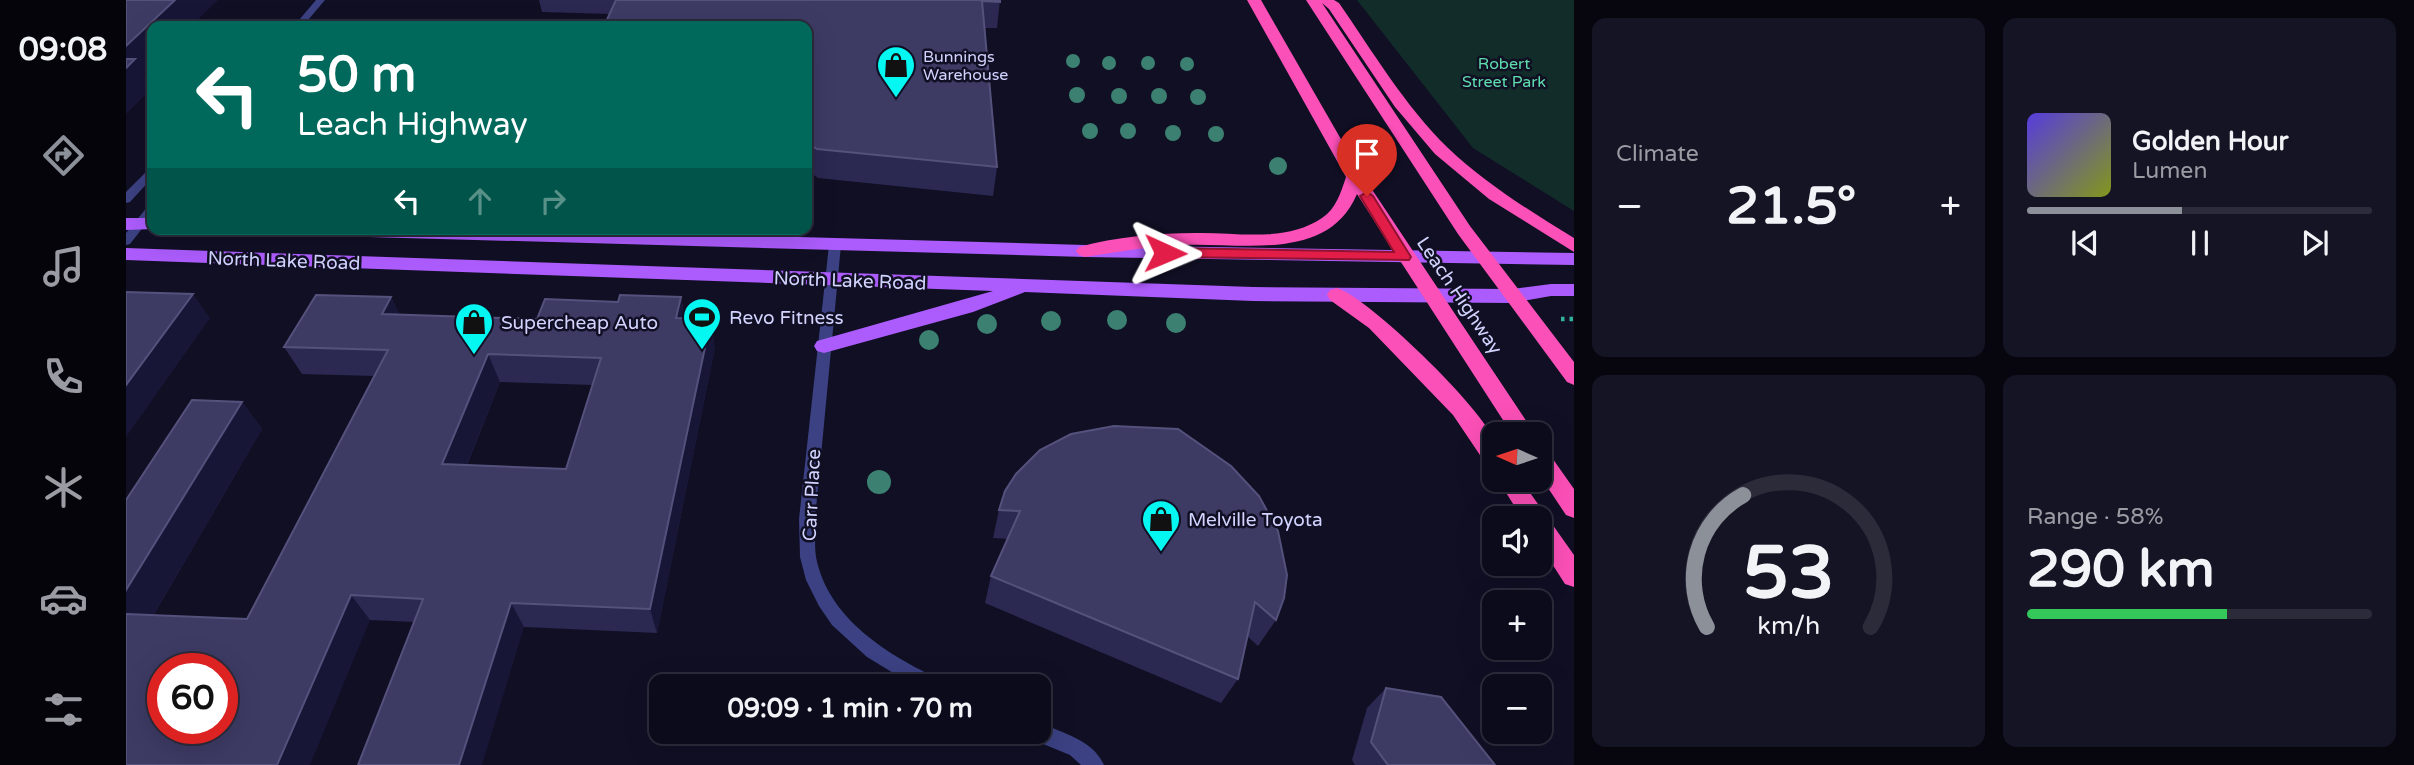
<!DOCTYPE html>
<meta charset="utf-8">
<style>
:root{--surface:#0c0b1b;--page:#151424;--text:#f1f3f6;--muted:#9a9ba3;--line:#2c2b3a;--accent:#8c9099}
body{margin:0;font-family:"Varela Round",sans-serif;background:var(--page);color:var(--text);height:100vh;display:flex;flex-direction:column;font-size:26px;white-space:nowrap}
*{box-sizing:border-box;margin:0}
p{font-size:23px;color:var(--muted)}
.icon{flex:none;width:38px;height:38px;fill:none;stroke:currentColor;stroke-width:2;stroke-linecap:round;stroke-linejoin:round}
.map{position:relative;flex:1;overflow:hidden}
.side{display:flex;flex-direction:column;gap:18px;padding:18px;background:#07060f;width:840px}
.side>*{flex:none}
.top-card{position:absolute;left:21px;top:21px;width:665px;height:214px;border-radius:14px;box-shadow:0 7px 28px #0002,0 0 0 2px var(--line);background:#00695c;color:#fff;overflow:hidden}
.needle{width:46px;rotate:273deg}
.controls{position:absolute;left:1356px;top:422px;display:grid;gap:14px}
.controls a{display:grid;place-items:center;width:70px;height:70px;border-radius:14px;background:var(--surface);box-shadow:0 7px 28px #0002,0 0 0 2px var(--line);font-size:35px}
.speed{position:absolute;left:21px;top:653px;display:flex;gap:14px;font-size:35px;font-weight:700;text-align:center}
.speed>*{display:grid;place-content:center;width:91px;height:91px;border-radius:50%;background:var(--surface);box-shadow:0 7px 28px #0002,0 0 0 2px var(--line);line-height:1}
.speed .limit{border:10px solid #d22;background:#fff;color:#111}
.pin{position:absolute;display:grid;place-items:center;width:60px;height:60px;color:#fff;margin:-72px -30px;border-radius:50% 50% 50% 0;rotate:-45deg;box-shadow:0 0 7px #0007}
.pin .icon{rotate:45deg}
.me{position:absolute;width:77px;margin:-38px;rotate:91deg;stroke-linejoin:round;filter:drop-shadow(0 0 5px #0008)}
.turn{display:flex;align-items:center;gap:24px;height:147px;padding:0 35px;font-size:32px}
.turn .icon{width:91px;height:91px;stroke-width:2.5}
.turn b{display:block;font-size:49px;line-height:60px}
.lanes{display:flex;align-items:center;height:66px;padding:0 35px;background:#0003;justify-content:center;gap:35px;direction:ltr}
.lanes .off{opacity:.35}
.big{font-size:52px;font-weight:700;line-height:1.1}
.side .card{flex:1;display:flex;flex-direction:column;justify-content:center;gap:10px;min-width:0;padding:0 24px;border-radius:14px;background:var(--page)}
.side .dial{align-items:center;gap:0}
.dial svg{height:182px;overflow:visible;fill:none;stroke:var(--line);stroke-width:7;stroke-linecap:round;text-anchor:middle}
.dial text{fill:var(--text);stroke:none}
.song{display:flex;align-items:center;gap:21px}
.cover{width:84px;height:84px;border-radius:10px;background:linear-gradient(135deg,hsl(250 70% 55%),hsl(70 70% 35%))}
.played{height:7px;border-radius:4px;background:linear-gradient(90deg,var(--accent) 45%,var(--line) 45%)}
.keys{display:flex;justify-content:space-around;direction:ltr}
.heat{display:flex;justify-content:space-between;align-items:center;font-size:38px;direction:ltr}
.charge{height:10px;border-radius:5px;background:linear-gradient(90deg,#34c759 58%,var(--line) 0)}
.side .tiles{flex:1;display:grid;gap:18px;grid-template-columns:repeat(2,1fr)}
.trip{position:absolute;left:523px;top:674px;width:402px;height:70px;border-radius:14px;background:var(--surface);box-shadow:0 7px 28px #0002,0 0 0 2px var(--line);font-weight:700;line-height:70px;text-align:center}
main{display:flex;flex:1;min-height:0}
.tabs{display:flex;flex-direction:column;width:126px;justify-content:space-around;align-items:center;background:#05040b;color:var(--muted)}
.tabs .icon{width:49px;height:49px}
.tabs .selected{color:var(--accent)}
.tabs b{font-size:32px;color:var(--text)}
.map>svg:first-child{display:block}
.green{fill:#122d29}
.lines{fill:none;stroke-linecap:round;stroke-linejoin:round}
.path{stroke:#31b39b;stroke-width:4.5;stroke-dasharray:3.5 5;stroke-linecap:butt}
.street{fill:#3b4182;fill-rule:evenodd}
.primary{fill:#ac5cfc;fill-rule:evenodd}
.highway{fill:#fb50b7;fill-rule:evenodd}
.tree{fill:#3b8070}
.wall{fill:#2b2851;fill-rule:evenodd}
.shaded-wall{fill:#181637}
.building{fill:#3d3a64;stroke:#54527c;stroke-width:2;fill-rule:evenodd}
.route{fill:#e11d48;stroke:#92132f;stroke-width:2}
.labels{text-anchor:middle;stroke-width:5;stroke-linejoin:round;paint-order:stroke}
.far-poi-label{font-size:16px;fill:#d2d3fe;stroke:#100f24;text-anchor:start}
.far-park-label{font-size:16px;fill:#5fddae;stroke:#100f24}
.street-label{font-size:19px;fill:#d2d3fe;stroke:#100f24}
.poi-label{font-size:19px;fill:#d2d3fe;stroke:#100f24;text-anchor:start}
</style>
<main>
<nav class="tabs">
<b>09:08</b>
<svg class="icon selected" aria-label="directions" viewBox="0 0 24 24"><path d="M12 3l9 9-9 9-9-9zM9 14v-3h6M13 9l2 2-2 2"/></svg>
<svg class="icon" aria-label="music" viewBox="0 0 24 24"><path d="M9 18V5l10-2v13"/><circle cx="6" cy="18" r="3"/><circle cx="16" cy="16" r="3"/></svg>
<svg class="icon" aria-label="phone" viewBox="0 0 24 24"><path d="M5 4h4l2 5-3 2q2 4 5 5l2-3 5 2v4C11 20 4 13 5 4z"/></svg>
<svg class="icon" aria-label="climate" viewBox="0 0 24 24"><path d="M12 3v18M4 7l16 10M4 17L20 7"/></svg>
<svg class="icon" aria-label="car" viewBox="0 0 24 24"><path d="M5 17H2v-5l4-1 3-4h7l3 4 3 1v5h-3M9 17h6M6 11h13"/><circle cx="7" cy="17" r="2"/><circle cx="17" cy="17" r="2"/></svg>
<svg class="icon" aria-label="filters" viewBox="0 0 24 24"><path d="M4 7h16M4 17h16"/><circle cx="9" cy="7" r="2"/><circle cx="15" cy="17" r="2"/></svg>
</nav>
<div class="map">
<svg width="1448" height="765" viewBox="0 0 1448 765">
<rect width="100%" height="100%" fill="#100f24"/>
<polygon class="green" points="1231,0 1448,0 1448,211 1347,148"/>
<g class="lines">
<polyline class="path" points="1435,319 1448,319"/>
<g class="street">
<polygon points="190,0 199,0 177,26 168,26"/>
<polygon points="26,169 26,178 4,202 0,203 0,192 22,170"/>
<polygon points="26,205 26,216 4,244 0,245 0,233 22,206"/>
<path d="M 709,241 L 715,245 L 689,519 C 690,531 688,544 690,557 C 702,619 762,655 815,680 L 818,686 L 790,686 L 782,682 L 741,657 L 706,625 L 693,606 L 680,580 L 674,557 L 673,519 L 703,245 Z"/>
<path d="M 914,723 C 937,733 967,740 978,765 L 955,765 L 944,755 L 905,739 L 903,732 L 914,732 Z"/>
</g>
<g class="primary">
<polygon points="0,218 26,218 27,229 0,230"/>
<polygon points="164,229 388,229 959,245 1448,253 1448,265 959,257 173,235"/>
<polygon points="0,248 1127,287 1386,289 1425,284 1448,284 1448,296 1425,296 1386,303 1127,301 899,292 847,312 698,353 691,351 688,346 691,341 867,291 0,260"/>
</g>
<g class="highway">
<path d="M 1121,0 L 1135,0 L 1231,167 L 1409,434 L 1386,434 L 1231,194 C 1202,263 1115,242 1056,245 C 1024,246 991,252 959,257 L 953,255 L 950,251 L 953,247 C 989,237 1032,233 1070,233 C 1111,232 1159,243 1196,218 C 1210,209 1215,192 1220,177 Z"/>
<path d="M 1180,0 L 1208,0 L 1213,3 C 1247,52 1279,106 1322,148 C 1360,184 1404,211 1448,238 L 1448,252 L 1363,199 L 1309,154 L 1269,107 L 1203,9 L 1196,3 L 1344,226 L 1448,362 L 1448,385 L 1441,382 L 1332,234 Z"/>
<path d="M 1211,288 C 1243,298 1356,408 1368,440 C 1371,447 1368,459 1368,467 L 1360,464 L 1327,415 L 1243,328 L 1204,300 L 1201,295 L 1204,290 Z"/>
<polygon points="1414,449 1422,452 1448,489 1448,518 1440,515 1414,476"/>
<polygon points="1372,480 1395,480 1448,555 1448,587 1439,584 1414,545 1414,518 1396,518"/>
</g>
</g>
<g class="tree">
<circle cx="947" cy="61" r="7"/>
<circle cx="983" cy="63" r="7"/>
<circle cx="1022" cy="63" r="7"/>
<circle cx="1061" cy="64" r="7"/>
<circle cx="951" cy="95" r="8"/>
<circle cx="993" cy="96" r="8"/>
<circle cx="1033" cy="96" r="8"/>
<circle cx="1072" cy="97" r="8"/>
<circle cx="964" cy="131" r="8"/>
<circle cx="1002" cy="131" r="8"/>
<circle cx="1047" cy="133" r="8"/>
<circle cx="1090" cy="134" r="8"/>
<circle cx="1152" cy="166" r="9"/>
<circle cx="991" cy="320" r="10"/>
<circle cx="925" cy="321" r="10"/>
<circle cx="1050" cy="323" r="10"/>
<circle cx="861" cy="324" r="10"/>
<circle cx="803" cy="340" r="10"/>
<circle cx="753" cy="482" r="12"/>
</g>
<g class="wall">
<polygon points="413,0 874,0 871,28 859,28 871,167 867,196 692,178 681,170 681,26 484,14 416,12"/>
<path d="M 265,297 L 273,315 L 411,319 L 492,302 L 555,297 L 559,318 L 589,347 L 531,633 L 244,620 L 0,765 L 0,500 L 116,402 L 136,429 L 27,616 L 121,619 L 248,376 L 176,374 L 158,347 ZM 374,382 L 467,385 L 440,469 L 341,465 Z"/>
<polygon points="945,434 1150,620 1132,646 1121,636 1112,679 1095,703 859,603 865,576 882,539 867,538 873,510"/>
<polygon points="1260,688 1369,765 1229,765 1226,760 1241,708"/>
</g>
<g class="shaded-wall">
<polygon points="49,0 92,0 65,26 26,26 26,65 18,74 26,88 0,114 0,46"/>
<polygon points="67,294 84,318 0,437 0,385"/>
<polygon points="265,297 279,325 256,314"/>
<polygon points="555,297 560,325 550,318"/>
<polygon points="585,319 589,347 531,633 524,609"/>
<polygon points="362,354 374,382 330,491 316,464"/>
<polygon points="116,402 136,429 14,638 0,627 0,590"/>
<polygon points="225,595 244,620 184,765 151,765"/>
<polygon points="385,603 398,627 356,765 333,765"/>
</g>
<g class="building">
<polygon points="0,0 49,0 0,46"/>
<polygon points="490,0 874,0 874,2 856,1 871,167 691,149 681,143 681,26 478,26"/>
<polygon points="0,59 9,59 0,68"/>
<polygon points="0,292 67,294 0,385"/>
<path d="M 190,295 L 265,297 L 256,314 L 411,319 L 419,299 L 492,302 L 494,295 L 555,297 L 550,318 L 585,319 L 524,609 L 385,603 L 333,765 L 232,765 L 297,599 L 225,595 L 151,765 L 0,765 L 0,614 L 121,619 L 262,350 L 158,347 ZM 362,354 L 475,358 L 440,469 L 316,464 ZM 37,668 L 96,668 L 96,728 L 37,728 Z"/>
<polygon points="66,400 116,402 0,590 0,500"/>
<polygon points="988,426 1052,429 1105,466 1133,496 1152,531 1161,575 1158,598 1150,620 1129,602 1112,679 865,576 894,511 873,510 879,491 890,474 914,450 945,434"/>
<polygon points="1260,688 1315,697 1369,765 1262,765 1245,742"/>
</g>
<polygon class="route" points="1241,192 1247,196 1285,257 1283,260 1039,257 1032,253 1039,248 1268,252 1234,196"/>
<defs>
<symbol id="shop-pin" viewBox="-11 -11 22 30"><path d="M0 17L-7.5 6A9.5 9.5 0 1 1 7.5 6Z" fill="#05f7f1" stroke="#100f24"/><path d="M-5-2.5h2.3a2.7 3.5 0 0 1 5.4 0H5L5.5 6h-11ZM-1.5-2.5h3a1.5 2.3 0 0 0-3 0Z" fill="#111"/></symbol>
<symbol id="stadium-pin" viewBox="-11 -11 22 30"><path d="M0 17L-7.5 6A9.5 9.5 0 1 1 7.5 6Z" fill="#05f7f1" stroke="#100f24"/><path d="M0-5a6.5 5 0 1 0 0 10a6.5 5 0 1 0 0-10ZM-3.5-1.8h7v3.6h-7Z" fill="#111"/></symbol>
</defs>
<g fill-rule="evenodd">
<use href="#shop-pin" x="748" y="43" width="44" height="60"/>
<use href="#stadium-pin" x="554" y="295" width="44" height="60"/>
<use href="#shop-pin" x="326" y="300" width="44" height="60"/>
<use href="#shop-pin" x="1013" y="497" width="44" height="60"/>
</g>
<g class="labels">
<g class="far-poi-label">
<text x="797" y="62">Bunnings<tspan x="797" dy="18">Warehouse</tspan></text>
</g>
<g class="far-park-label">
<text x="1378" y="69">Robert<tspan x="1378" dy="18">Street Park</tspan></text>
</g>
<g class="street-label">
<text transform="translate(158 260) rotate(2)" y="7">North Lake Road</text>
<text transform="translate(724 280) rotate(2)" y="7">North Lake Road</text>
<text transform="translate(1334 295) rotate(56)" y="7">Leach Highway</text>
<text transform="translate(685 495) rotate(-87)" y="7">Carr Place</text>
</g>
<g class="poi-label">
<text x="603" y="324">Revo Fitness</text>
<text x="375" y="329">Supercheap Auto</text>
<text x="1062" y="526">Melville Toyota</text>
</g>
</g>
</svg>
<div class="controls">
<a><svg class="needle" viewBox="-14 -14 28 28"><path d="M0-13l5 13h-10z" fill="#e53935"/><path d="M0 13l5-13h-10z" fill="#9a9ba3"/></svg></a>
<a><svg class="icon" aria-label="sound" viewBox="0 0 24 24"><path d="M4 9h4l5-4v14l-5-4H4zM17 9q2 3 0 6"/></svg></a>
<a>+</a>
<a>−</a>
</div>
<div class="speed"><div class="limit">60</div></div>
<div class="pin" style="left:1241px;top:196px;background:#d93025"><svg class="icon" aria-label="arrive" viewBox="0 0 24 24"><path d="M6 21V4h12l-3 4 3 4H6"/></svg></div>
<svg class="me" style="left:1039px;top:253px" viewBox="-20 -20 40 40"><path d="M0-17L14 15 0 8-14 15z" fill="#e11d48" stroke="#fff" stroke-width="4"/></svg>
<div class="trip">09:09 · 1 min · 70 m</div>
<div class="top-card">
<div class="turn"><svg class="icon" aria-label="left" viewBox="0 0 24 24"><path d="M17 20v-9H6M10 6l-5 5 5 5"/></svg><div><b>50 m</b>Leach Highway</div></div>
<div class="lanes"><svg class="icon" aria-label="left" viewBox="0 0 24 24"><path d="M17 20v-9H6M10 6l-5 5 5 5"/></svg><svg class="icon off" aria-label="ahead" viewBox="0 0 24 24"><path d="M12 20V5M6 11l6-6 6 6"/></svg><svg class="icon off" aria-label="right" viewBox="0 0 24 24"><path d="M7 20v-9h11M14 6l5 5-5 5"/></svg></div>
</div>
</div>
<section class="side">
<div class="tiles">
<div class="card"><p>Climate</p>
<div class="heat"><a>−</a><b class="big">21.5°</b><a>+</a></div>
</div>
<div class="card">
<div class="song"><i class="cover"></i><div><b>Golden Hour</b><p>Lumen</p></div></div>
<div class="played"></div>
<div class="keys"><svg class="icon" aria-label="previous" viewBox="0 0 24 24"><path d="M18 5L8 12l10 7zM5 5v14"/></svg><svg class="icon" aria-label="pause" viewBox="0 0 24 24"><path d="M8 5v14M16 5v14"/></svg><svg class="icon" aria-label="next" viewBox="0 0 24 24"><path d="M6 5l10 7-10 7zM19 5v14"/></svg></div>
</div>
<div class="card dial"><svg viewBox="0 0 100 80">
<path d="M14 69A42 42 0 1 1 86 69"/>
<path d="M14 69A42 42 0 0 1 30 11" stroke="#8c9099"/>
<text x="50" y="56" font-size="32" font-weight="700">53</text>
<text x="50" y="72" font-size="11">km/h</text>
</svg></div>
<div class="card"><p>Range · 58%</p><b class="big">290 km</b><div class="charge"></div></div>
</div>
</section>
</main>
